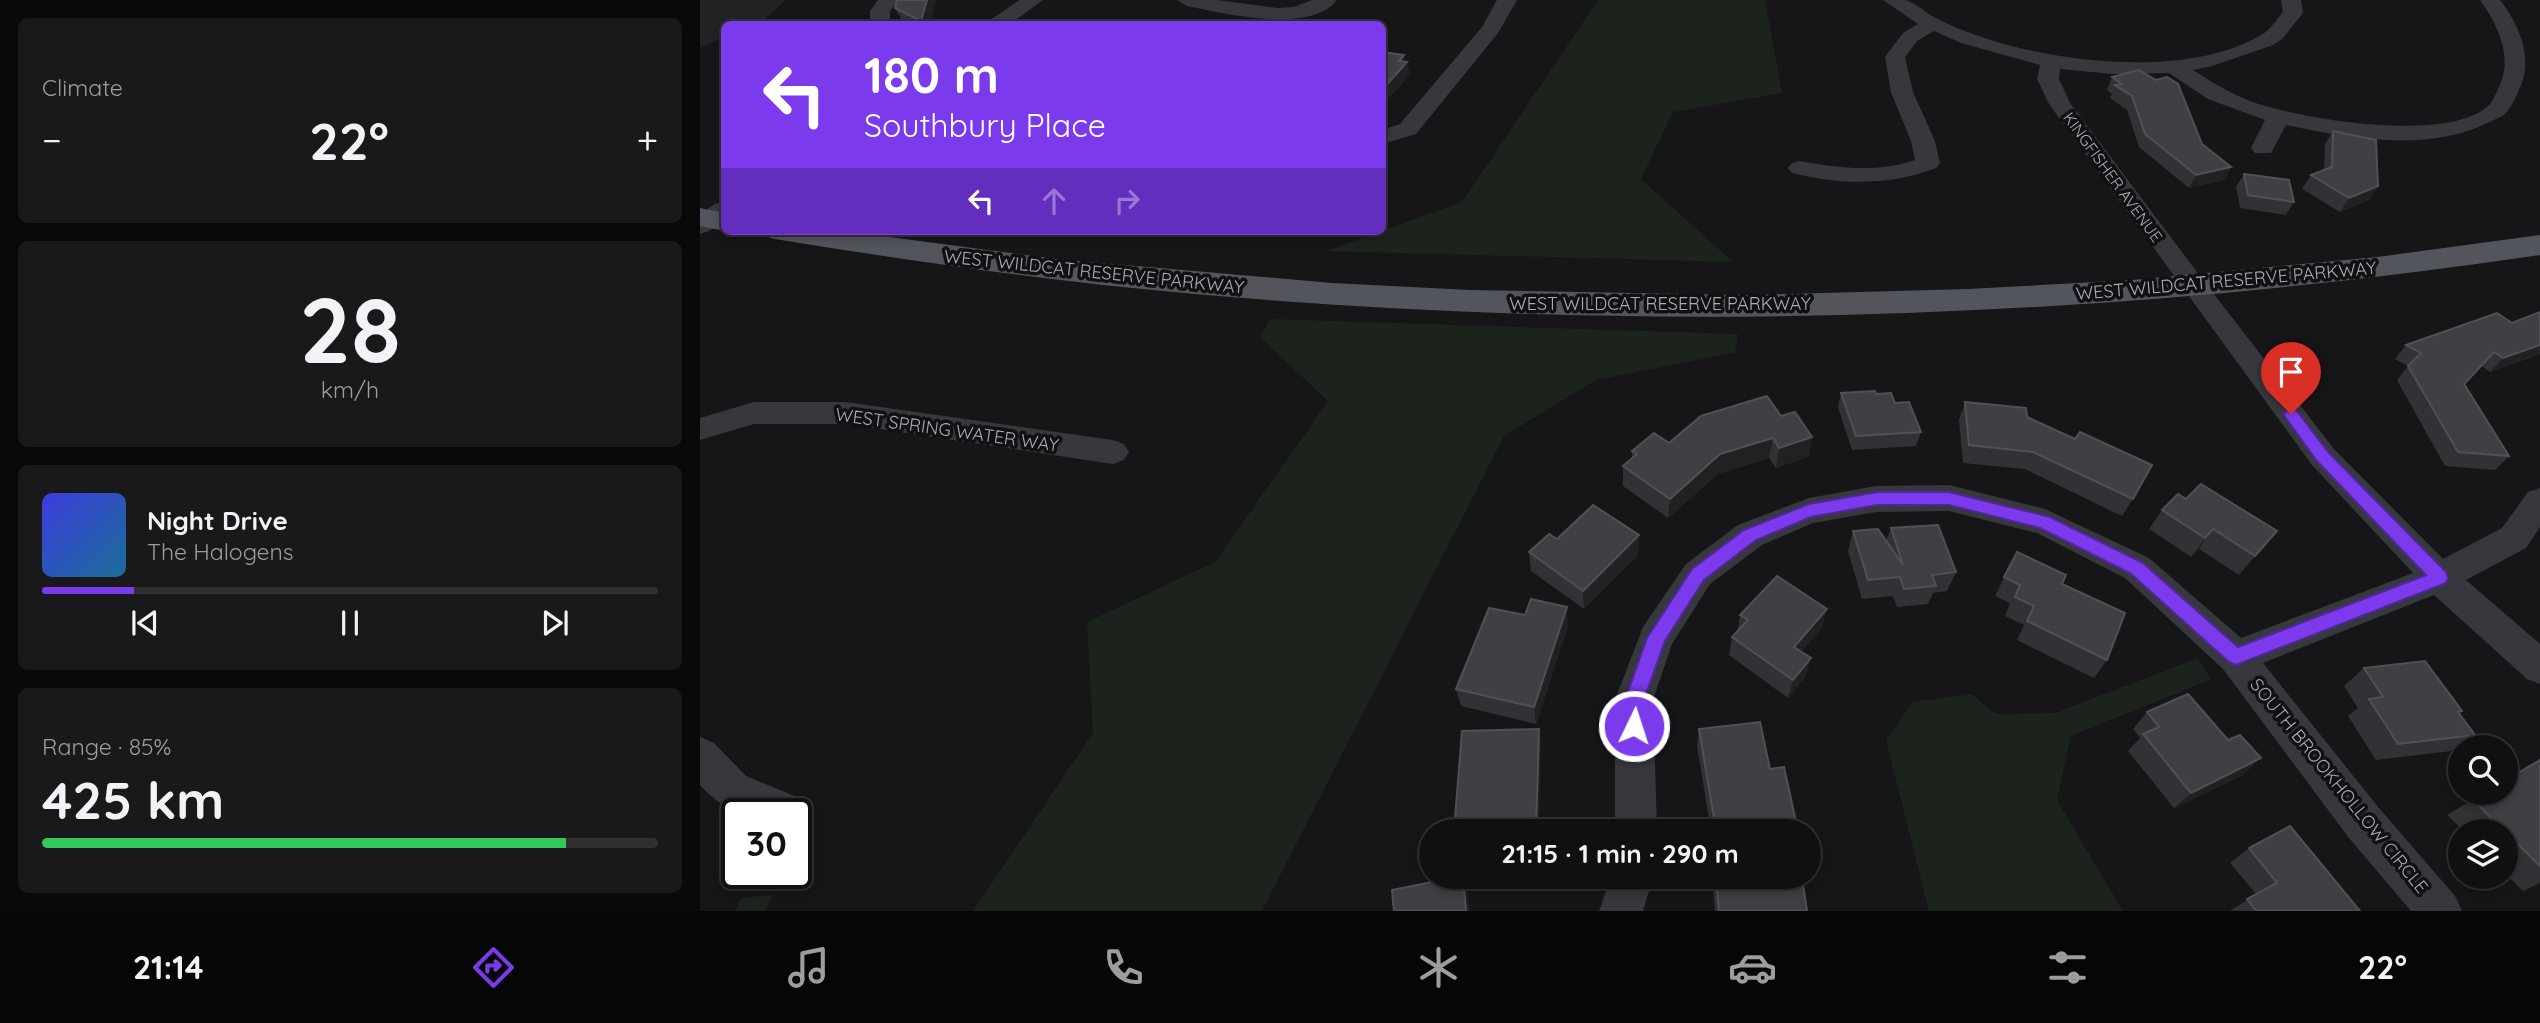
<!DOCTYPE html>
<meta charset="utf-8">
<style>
:root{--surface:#101012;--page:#19191b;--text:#f1f3f6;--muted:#9c9d9f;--line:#303032;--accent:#7c3aed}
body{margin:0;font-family:Quicksand,sans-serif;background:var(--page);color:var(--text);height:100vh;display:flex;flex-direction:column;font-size:26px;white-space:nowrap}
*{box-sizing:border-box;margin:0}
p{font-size:23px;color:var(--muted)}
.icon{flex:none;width:38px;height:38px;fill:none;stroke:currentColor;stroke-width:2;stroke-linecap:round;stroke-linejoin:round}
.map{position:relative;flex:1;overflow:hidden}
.side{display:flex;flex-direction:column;gap:18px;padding:18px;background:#09090a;width:700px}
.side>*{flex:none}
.guide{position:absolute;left:21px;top:21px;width:665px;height:214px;border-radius:10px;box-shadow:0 4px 10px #0003,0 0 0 2px var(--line);background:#7c3aed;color:#fff;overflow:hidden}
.fabs{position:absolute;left:1748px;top:735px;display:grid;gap:14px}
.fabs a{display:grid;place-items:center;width:70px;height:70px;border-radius:50%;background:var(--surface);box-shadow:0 4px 10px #0003,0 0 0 2px var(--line);font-size:35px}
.speed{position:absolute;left:21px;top:798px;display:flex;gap:14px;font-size:35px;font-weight:700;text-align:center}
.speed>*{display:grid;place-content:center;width:91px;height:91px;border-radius:50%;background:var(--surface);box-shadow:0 4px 10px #0003,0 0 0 2px var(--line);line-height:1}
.speed .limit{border:4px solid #111;border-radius:10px;background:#fff;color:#111}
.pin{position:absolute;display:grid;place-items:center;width:60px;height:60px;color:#fff;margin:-72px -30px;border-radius:50% 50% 50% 0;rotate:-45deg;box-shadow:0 0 7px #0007}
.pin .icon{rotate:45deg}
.me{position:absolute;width:77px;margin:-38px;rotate:4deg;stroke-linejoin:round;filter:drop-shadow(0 0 5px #0008)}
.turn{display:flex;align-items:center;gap:24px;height:147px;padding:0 28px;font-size:32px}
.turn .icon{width:91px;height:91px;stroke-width:2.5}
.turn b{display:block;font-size:49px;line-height:60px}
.lanes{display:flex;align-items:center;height:66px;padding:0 28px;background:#0003;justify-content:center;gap:35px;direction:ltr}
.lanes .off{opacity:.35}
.big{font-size:52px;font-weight:800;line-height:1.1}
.side .tile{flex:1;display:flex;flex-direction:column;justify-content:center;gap:10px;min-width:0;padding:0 24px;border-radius:10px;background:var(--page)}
.side .dial{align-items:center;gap:0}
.dial b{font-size:91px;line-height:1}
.song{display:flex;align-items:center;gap:21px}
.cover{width:84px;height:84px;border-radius:10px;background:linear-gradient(135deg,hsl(240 70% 55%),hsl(200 70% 35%))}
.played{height:7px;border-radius:4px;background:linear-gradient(90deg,var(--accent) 15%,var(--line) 15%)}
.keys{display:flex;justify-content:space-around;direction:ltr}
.heat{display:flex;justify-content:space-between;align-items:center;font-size:38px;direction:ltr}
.charge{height:10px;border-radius:5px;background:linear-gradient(90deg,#34c759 85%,var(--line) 0)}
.trip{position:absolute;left:719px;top:819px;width:402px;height:70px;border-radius:35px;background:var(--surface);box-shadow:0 4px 10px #0003,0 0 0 2px var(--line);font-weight:800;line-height:70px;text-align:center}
.tab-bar{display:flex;height:112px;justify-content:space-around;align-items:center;background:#060607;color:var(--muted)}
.tab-bar .icon{width:49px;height:49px}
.tab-bar .on{color:var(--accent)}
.tab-bar b{font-size:32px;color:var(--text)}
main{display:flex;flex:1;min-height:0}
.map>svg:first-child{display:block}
.built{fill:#222225}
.green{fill:#1c231d}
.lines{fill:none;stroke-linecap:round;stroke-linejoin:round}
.minor{fill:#37383d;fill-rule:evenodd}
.major{fill:#53555c;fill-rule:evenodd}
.wall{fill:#323236}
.shaded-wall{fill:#212124}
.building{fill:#3f3f44;stroke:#4f5156;stroke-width:2}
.route{fill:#7c3aed;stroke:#51269a;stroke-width:2}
.labels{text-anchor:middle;stroke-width:7;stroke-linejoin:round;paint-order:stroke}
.far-street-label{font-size:16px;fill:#a8adb8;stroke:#111113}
.street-label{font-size:18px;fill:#a8adb8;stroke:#111113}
</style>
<main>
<section class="side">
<div class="tile"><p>Climate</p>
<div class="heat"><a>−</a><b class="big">22°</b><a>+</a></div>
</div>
<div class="tile dial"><b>28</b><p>km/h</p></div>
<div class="tile">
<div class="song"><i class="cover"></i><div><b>Night Drive</b><p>The Halogens</p></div></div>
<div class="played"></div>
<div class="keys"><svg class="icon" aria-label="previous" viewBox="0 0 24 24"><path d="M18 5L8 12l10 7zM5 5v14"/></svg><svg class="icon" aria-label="pause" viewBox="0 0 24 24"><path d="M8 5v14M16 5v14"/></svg><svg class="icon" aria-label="next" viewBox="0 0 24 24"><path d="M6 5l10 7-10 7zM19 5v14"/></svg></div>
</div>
<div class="tile"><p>Range · 85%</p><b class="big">425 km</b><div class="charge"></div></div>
</section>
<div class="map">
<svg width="1840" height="911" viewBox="0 0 1840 911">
<rect width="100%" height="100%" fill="#161618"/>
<polygon class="built" points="0,0 86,0 65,19 52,24 24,24 24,37 0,48"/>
<g class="green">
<polygon points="898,0 1065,0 1082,93 973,112 941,179 1033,262 626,251 762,202"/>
<polygon points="570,319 1038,334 1035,352 896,380 804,436 562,911 273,911 393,733 387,622 515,562 628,401 560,337"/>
<polygon points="1498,658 1511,679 1371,736 1357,800 1423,911 1229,911 1186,740 1213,702 1271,694 1296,714 1355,713"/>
<polygon points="73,895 65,911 35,911 41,898"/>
</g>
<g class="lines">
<g class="minor">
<polygon points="178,0 198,0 190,11 190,24 170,24 170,11"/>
<polygon points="320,0 343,0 310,24 287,24 290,20"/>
<path d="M 477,0 L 517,0 L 577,8 L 594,7 L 612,0 L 637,0 C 610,35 523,13 487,6 Z"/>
<polygon points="797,0 817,0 798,33 716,134 682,144 682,130 700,124 782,27"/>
<path d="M 1183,0 C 1190,0 1198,0 1205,0 C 1214,2 1224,11 1232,16 C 1245,23 1261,30 1276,35 C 1353,63 1488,79 1561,35 C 1570,30 1576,20 1583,12 L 1581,0 L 1601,0 L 1603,13 L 1582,39 L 1573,45 L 1512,66 L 1493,70 C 1512,82 1529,93 1550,101 C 1598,119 1751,145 1790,104 C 1794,99 1797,91 1800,85 C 1813,55 1797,24 1780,0 L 1800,0 C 1818,23 1833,56 1821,85 C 1817,94 1813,105 1806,113 C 1801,118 1793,120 1787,123 C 1727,153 1648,138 1586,125 L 1571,153 L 1555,153 L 1551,148 L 1565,120 L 1508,99 L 1469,73 L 1413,74 L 1360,69 L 1359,79 L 1370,103 L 1503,280 L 1634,449 L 1743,559 L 1802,528 L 1828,492 L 1840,488 L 1840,527 L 1826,548 L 1766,580 L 1840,644 L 1840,684 L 1827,679 L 1734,595 L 1563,663 L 1679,808 L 1755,896 L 1762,911 L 1711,911 L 1649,838 L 1523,669 L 1425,578 L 1337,533 L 1249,511 L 1176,512 L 1113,523 L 1062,545 L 1010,584 L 972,644 L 953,700 L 957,831 L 915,831 L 915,700 L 943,627 L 986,564 L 1038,525 L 1109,498 L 1176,486 L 1249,485 L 1345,509 L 1449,558 L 1541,638 L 1713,573 L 1612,465 L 1349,104 L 1337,79 L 1340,65 L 1261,43 L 1234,31 L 1217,41 L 1205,57 L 1213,92 L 1235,141 L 1240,163 L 1236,168 C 1189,186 1141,185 1092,173 L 1088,168 L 1092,163 L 1100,161 C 1138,168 1178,173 1215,160 L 1211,141 L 1191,92 L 1185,57 L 1203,33 L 1218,24 Z"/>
<polygon points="24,202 24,220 9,231 0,234 0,214 15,204"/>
<polygon points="54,402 146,402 413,440 424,444 429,452 424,460 413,464 146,424 54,424 0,440 0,418"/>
<path d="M 0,737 L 14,743 L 46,776 L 104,800 L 110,814 L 104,828 L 96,831 L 96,814 C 51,814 33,821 0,785 Z"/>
<polygon points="911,877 953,877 943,911 899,911"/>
</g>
<g class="major">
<polygon points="0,208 24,213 25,231 0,226"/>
<path d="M 65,231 L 144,231 L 356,259 L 632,283 L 770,290 L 1047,295 L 1268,289 L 1432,280 L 1677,257 L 1840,235 L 1840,255 C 1395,321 943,334 495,294 C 356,282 218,262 81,240 L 70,238 Z"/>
</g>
</g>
<g class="wall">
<polygon points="236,0 230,24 210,24 202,20 195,8"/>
<polygon points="1439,70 1502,144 1531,167 1524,180 1489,188 1439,147 1427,110 1410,98 1412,94 1407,90 1412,77"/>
<polygon points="1633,131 1678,186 1669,200 1640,212 1602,189 1611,175 1624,170 1625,144"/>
<polygon points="1544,174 1594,202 1586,215 1540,208 1536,187"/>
<polygon points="1840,312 1840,354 1790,372 1782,366 1765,384 1809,456 1795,470 1745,466 1697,380 1708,366 1695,359 1706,345 1812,323"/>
<polygon points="1141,393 1176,394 1195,403 1221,432 1216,446 1152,450 1138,407"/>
<polygon points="1265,402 1327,417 1433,499 1422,516 1325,469 1263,463 1259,420"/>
<polygon points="1081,416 1112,437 1108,457 1076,468 1069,458 1018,474 968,518 923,486 923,466 932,458 932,451"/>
<polygon points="1486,499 1577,531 1539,575 1499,549 1491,557 1449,529 1462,510"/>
<polygon points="1191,528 1256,572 1247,591 1233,593 1228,604 1197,607 1193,596 1162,599 1148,551 1153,531 1186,541"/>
<polygon points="939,535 938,555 884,609 831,571 829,552 857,539"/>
<polygon points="1317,552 1362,584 1407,660 1394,678 1317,640 1324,625 1305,616 1310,603 1295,596"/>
<polygon points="1040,615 1122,628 1101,652 1106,676 1088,698 1029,655 1032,637 1038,630"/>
<polygon points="868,626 836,724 761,706 756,689"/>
<polygon points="1664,668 1762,711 1759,713 1775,735 1751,751 1676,760 1648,716 1658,708 1644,686"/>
<polygon points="1447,712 1543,775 1474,808 1428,751 1440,738 1433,729"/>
<polygon points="999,729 1070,769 1098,831 1011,831 997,746"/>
<polygon points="1840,760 1840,883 1823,891 1806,874 1806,831 1764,831 1747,815"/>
<polygon points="1549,848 1660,911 1530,911 1556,894 1530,863"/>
<polygon points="1015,877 1102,877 1107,911 1015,911 1013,887"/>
</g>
<g class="shaded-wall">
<polygon points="227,0 236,0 230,24 223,24 221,21"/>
<polygon points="704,55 706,64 707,62 710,75 682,106 682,90 699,61"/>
<polygon points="1531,167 1524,180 1489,188 1496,175"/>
<polygon points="1678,186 1669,200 1640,212 1649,198"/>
<polygon points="1840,345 1839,354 1790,372 1803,358"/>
<polygon points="1112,437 1108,457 1076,468 1079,448"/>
<polygon points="1073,438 1069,458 1018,474 968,518 970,499 1020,454"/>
<polygon points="1513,529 1499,549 1491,557 1505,538"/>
<polygon points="1577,531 1561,550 1539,575 1555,556"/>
<polygon points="939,535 938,555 884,609 883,591"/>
<polygon points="867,607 868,626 836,724 834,707"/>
<polygon points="1127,609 1122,628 1090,665 1094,647"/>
<polygon points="1111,658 1106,676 1088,698 1093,680"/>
<polygon points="839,729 841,746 839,831 836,831"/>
<polygon points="1561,758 1543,775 1474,808 1491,793"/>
<polygon points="763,877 764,877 767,886 770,911 766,911"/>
</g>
<g class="building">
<polygon points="197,0 227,0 221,21 195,8"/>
<polygon points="304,22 323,24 300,24"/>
<polygon points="682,52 704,55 699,61 707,62 682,90"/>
<polygon points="1439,70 1456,80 1467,77 1478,84 1502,144 1531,167 1496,175 1445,134 1432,96 1415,85 1422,84 1412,77"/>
<polygon points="1633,131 1676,140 1678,186 1649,198 1611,175 1632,167"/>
<polygon points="1544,174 1589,180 1594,202 1548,195"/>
<polygon points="1840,312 1840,345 1803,358 1794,352 1764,384 1809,456 1758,452 1708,366 1721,353 1706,345 1797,313 1812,323"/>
<polygon points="1175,391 1176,394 1191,393 1195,403 1209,402 1221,432 1156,436 1141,393"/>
<polygon points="1067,396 1081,416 1095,412 1112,437 1079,448 1073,438 1020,454 970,499 923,466 937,454 932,451 954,433 969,443 1001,416"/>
<polygon points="1265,402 1326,408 1327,417 1375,439 1380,432 1452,465 1433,499 1333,452 1269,445"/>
<polygon points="1501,484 1577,531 1555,556 1513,529 1505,538 1462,510 1478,494 1486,499"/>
<polygon points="893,505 939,535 883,591 829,552 849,534 857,539"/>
<polygon points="1238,525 1256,572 1232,575 1236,586 1204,589 1200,577 1168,580 1153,531 1178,529 1203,565 1191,528"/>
<polygon points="1317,552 1366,575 1362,584 1425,613 1407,660 1327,621 1334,606 1315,597 1320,585 1304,577"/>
<polygon points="1077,576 1127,609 1094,647 1111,658 1093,680 1032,637 1048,620 1040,615"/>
<polygon points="831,599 867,607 834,707 756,689 789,608 825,615"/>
<polygon points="1725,661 1762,711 1758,712 1775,735 1698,744 1669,699 1683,697 1664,668"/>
<polygon points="1488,694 1528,740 1540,735 1561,758 1491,793 1443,734 1459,727 1447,712"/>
<polygon points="1060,722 1070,769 1084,767 1098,831 1064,831 1061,819 1015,824 999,729"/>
<polygon points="839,729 836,831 754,831 762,731"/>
<polygon points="1840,760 1840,866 1772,799 1783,793 1806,793 1806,780"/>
<polygon points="1590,826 1660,911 1556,911 1547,899 1577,883 1549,848"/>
<polygon points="736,877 763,877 766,911 694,911 692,890 737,881"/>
<polygon points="1016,877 1102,877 1107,911 1019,911"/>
</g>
<polygon class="route" points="1591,409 1596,410 1629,453 1746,572 1748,578 1746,583 1536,665 1529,662 1430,573 1340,528 1249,505 1177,505 1111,517 1056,540 1004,580 965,641 944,700 944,726 941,733 934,735 928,733 925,726 925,700 947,638 992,569 1044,530 1109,504 1177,492 1249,492 1350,517 1443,563 1538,647 1726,575 1617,461 1583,414"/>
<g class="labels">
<g class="far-street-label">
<text transform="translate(1413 177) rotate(54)" y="6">KINGFISHER AVENUE</text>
</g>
<g class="street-label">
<text transform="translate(394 272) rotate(6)" y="6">WEST WILDCAT RESERVE PARKWAY</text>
<text transform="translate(1526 281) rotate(-5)" y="6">WEST WILDCAT RESERVE PARKWAY</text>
<text x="960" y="310">WEST WILDCAT RESERVE PARKWAY</text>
<text transform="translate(247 430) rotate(8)" y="6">WEST SPRING WATER WAY</text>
<text transform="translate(1639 786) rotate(51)" y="6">SOUTH BROOKHOLLOW CIRCLE</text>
</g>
</g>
</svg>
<div class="fabs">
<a><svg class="icon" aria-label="search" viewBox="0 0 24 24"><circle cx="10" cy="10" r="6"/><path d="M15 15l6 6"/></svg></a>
<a><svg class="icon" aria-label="layers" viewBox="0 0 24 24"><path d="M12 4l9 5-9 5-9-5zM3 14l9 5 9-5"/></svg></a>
</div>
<div class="speed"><div class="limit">30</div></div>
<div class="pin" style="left:1591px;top:414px;background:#d93025"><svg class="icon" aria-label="arrive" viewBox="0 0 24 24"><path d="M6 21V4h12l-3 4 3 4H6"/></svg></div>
<svg class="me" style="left:934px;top:726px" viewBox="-20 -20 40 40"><circle r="17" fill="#7c3aed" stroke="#fff" stroke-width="3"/><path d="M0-11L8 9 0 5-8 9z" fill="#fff"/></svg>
<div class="trip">21:15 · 1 min · 290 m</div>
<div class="guide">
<div class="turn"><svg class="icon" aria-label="left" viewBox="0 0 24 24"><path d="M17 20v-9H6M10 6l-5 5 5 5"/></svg><div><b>180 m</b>Southbury Place</div></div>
<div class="lanes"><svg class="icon" aria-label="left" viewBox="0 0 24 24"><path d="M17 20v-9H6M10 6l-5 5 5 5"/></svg><svg class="icon off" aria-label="ahead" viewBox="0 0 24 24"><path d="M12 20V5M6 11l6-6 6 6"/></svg><svg class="icon off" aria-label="right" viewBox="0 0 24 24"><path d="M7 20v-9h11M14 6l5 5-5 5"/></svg></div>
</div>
</div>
</main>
<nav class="tab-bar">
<b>21:14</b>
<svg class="icon on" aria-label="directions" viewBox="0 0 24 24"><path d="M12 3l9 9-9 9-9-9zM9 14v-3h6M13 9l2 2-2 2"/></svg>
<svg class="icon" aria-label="music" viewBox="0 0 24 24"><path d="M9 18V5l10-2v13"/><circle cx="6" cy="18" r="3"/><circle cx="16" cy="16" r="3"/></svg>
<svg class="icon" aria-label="phone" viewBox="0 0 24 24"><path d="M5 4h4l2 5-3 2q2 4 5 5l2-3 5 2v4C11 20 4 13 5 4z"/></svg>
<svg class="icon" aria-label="climate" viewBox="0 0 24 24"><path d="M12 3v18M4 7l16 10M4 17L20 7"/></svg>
<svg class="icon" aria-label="car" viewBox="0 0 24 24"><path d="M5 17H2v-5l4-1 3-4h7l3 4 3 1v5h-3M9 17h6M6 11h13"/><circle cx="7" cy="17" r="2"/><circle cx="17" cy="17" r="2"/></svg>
<svg class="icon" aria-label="filters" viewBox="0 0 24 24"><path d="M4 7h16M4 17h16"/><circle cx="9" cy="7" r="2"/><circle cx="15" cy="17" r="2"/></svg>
<b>22°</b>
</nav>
